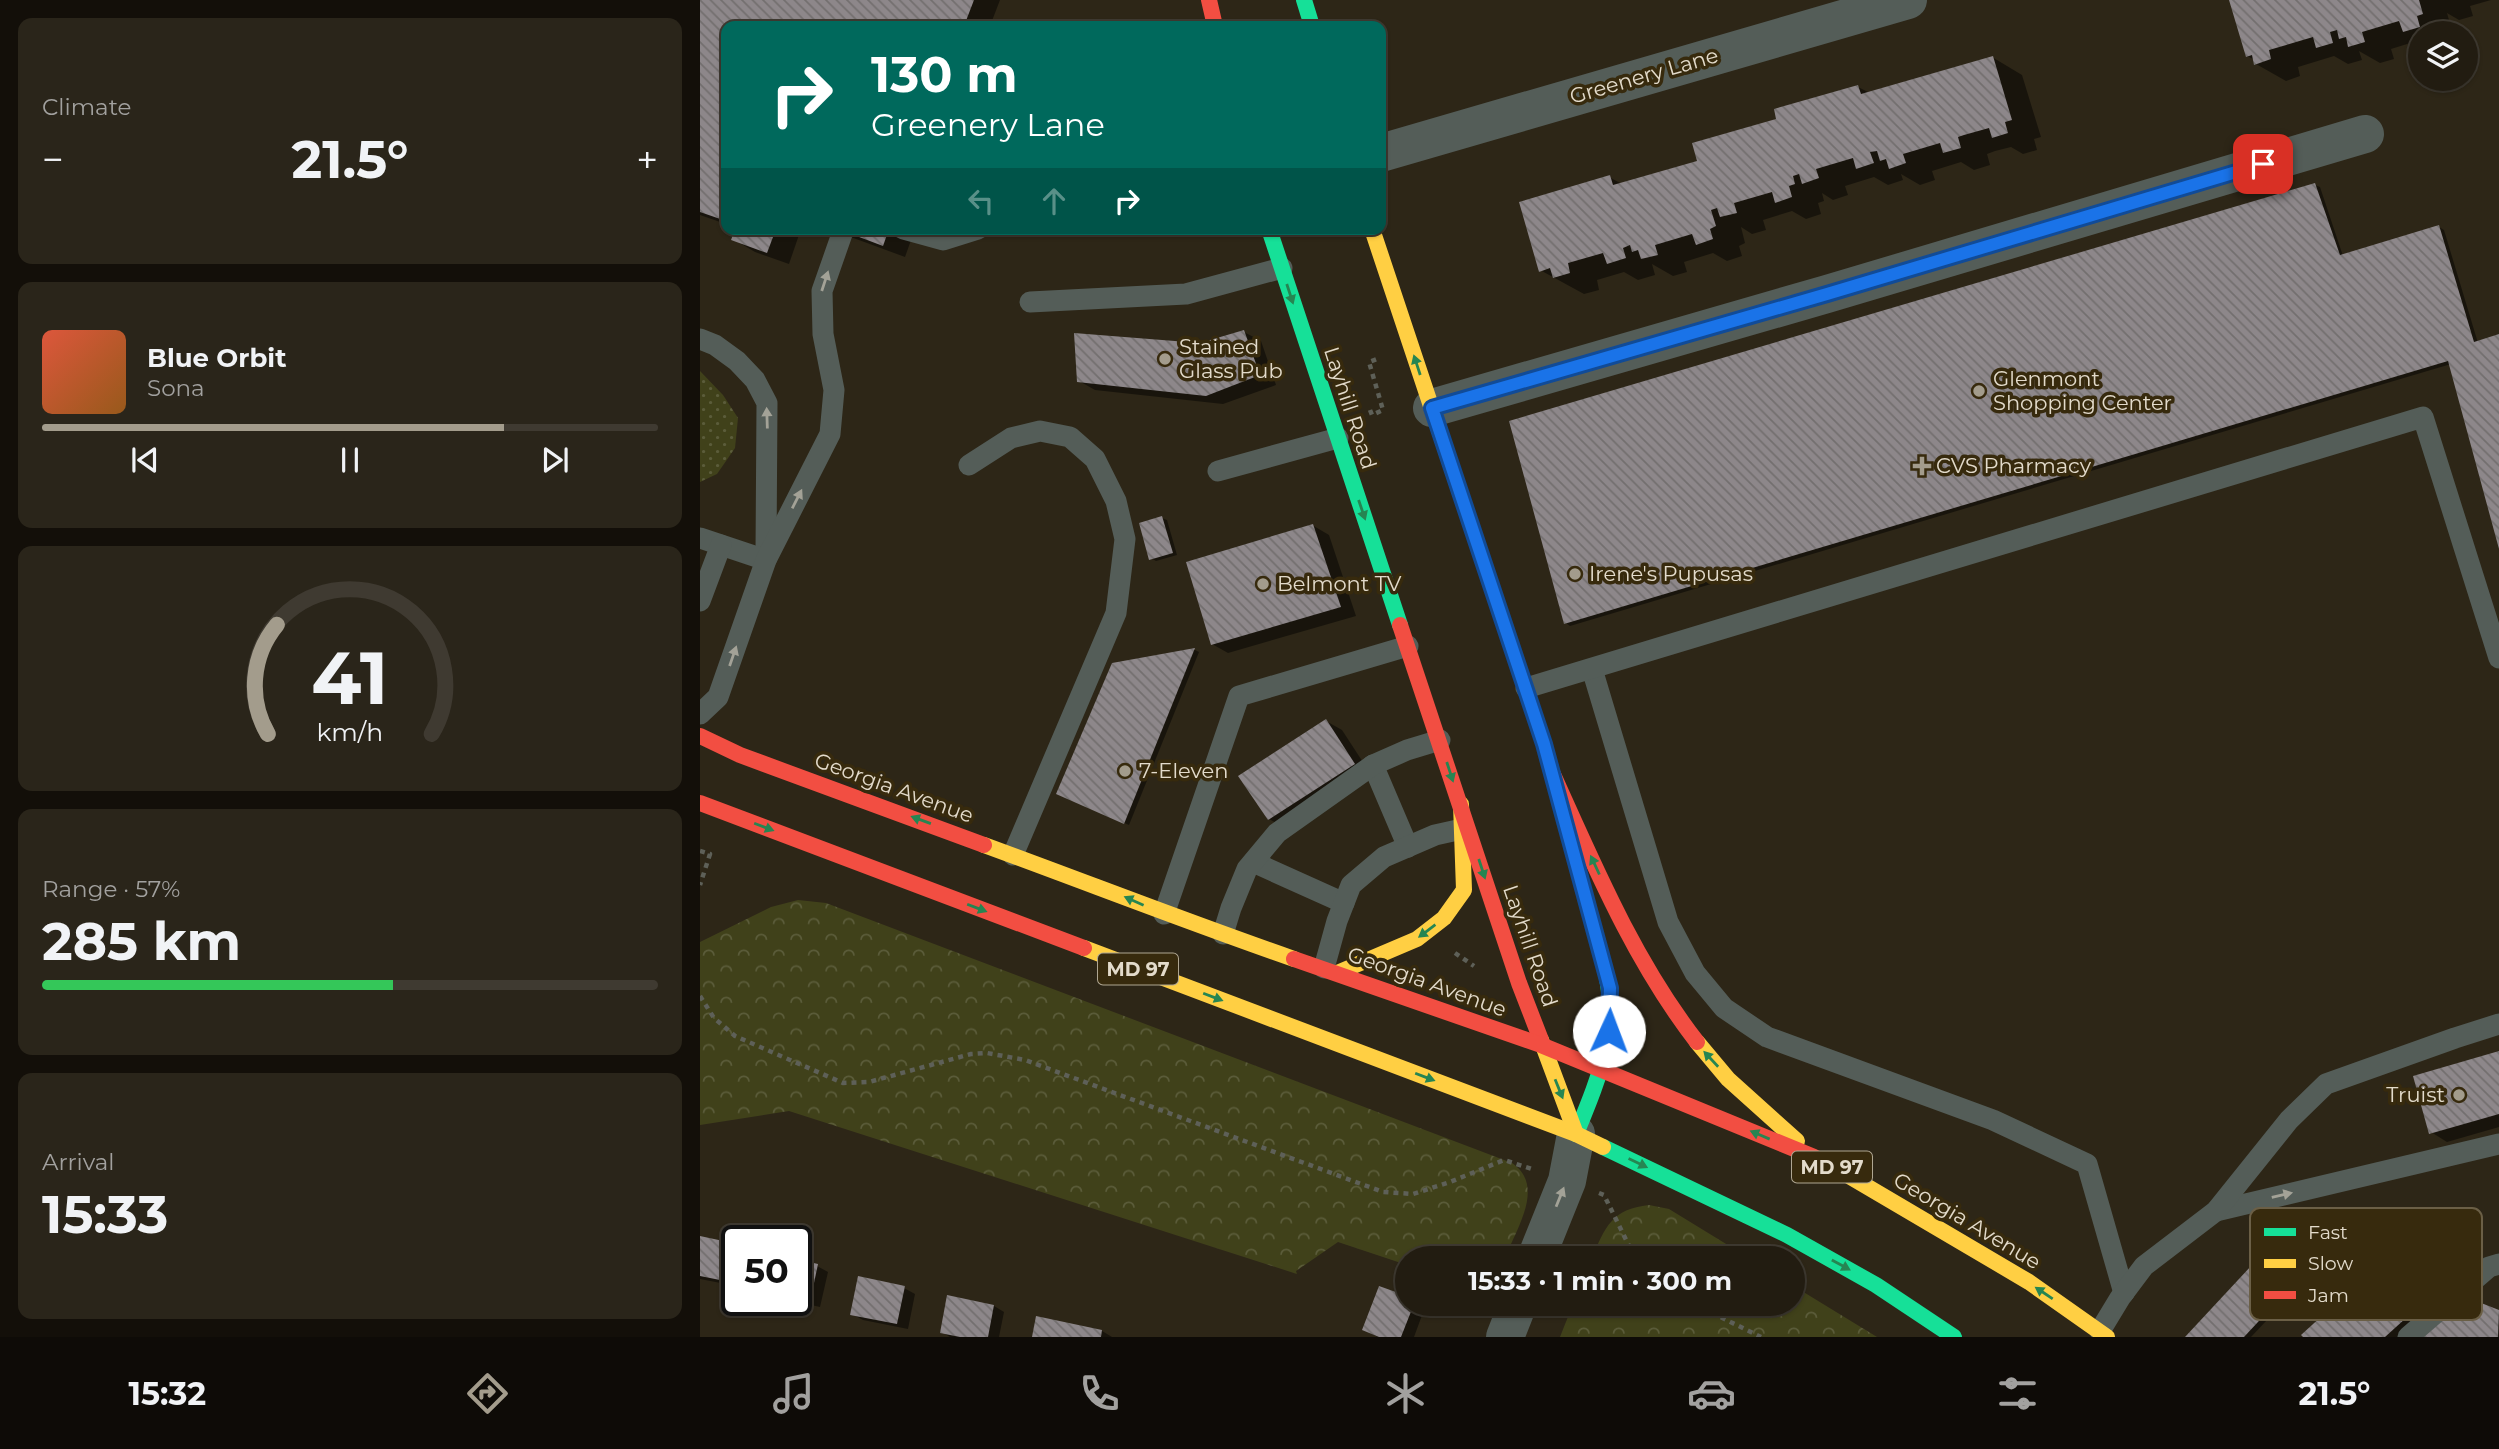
<!DOCTYPE html>
<meta charset="utf-8">
<style>
:root{--surface:#221c11;--page:#2a251a;--text:#f1f3f6;--muted:#a2a19f;--line:#3f3a31;--accent:#a39c8c}
body{margin:0;font-family:Montserrat,sans-serif;background:var(--page);color:var(--text);height:100vh;display:flex;flex-direction:column;font-size:26px;white-space:nowrap}
*{box-sizing:border-box;margin:0}
p{font-size:23px;color:var(--muted)}
.icon{flex:none;width:38px;height:38px;fill:none;stroke:currentColor;stroke-width:2;stroke-linecap:round;stroke-linejoin:round}
.map{position:relative;flex:1;overflow:hidden}
.details{display:flex;flex-direction:column;gap:18px;padding:18px;background:#130f09;width:700px}
.details>*{flex:none}
.top-card{position:absolute;left:21px;top:21px;width:665px;height:214px;border-radius:14px;box-shadow:0 2px 5px #0004,0 0 0 2px var(--line);background:#00695c;color:#fff;overflow:hidden}
.buttons{position:absolute;left:1708px;top:21px;display:grid;gap:14px}
.buttons a{display:grid;place-items:center;width:70px;height:70px;border-radius:50%;background:var(--surface);box-shadow:0 2px 5px #0004,0 0 0 2px var(--line);font-size:35px}
.speed{position:absolute;left:21px;top:1225px;display:flex;gap:14px;font-size:35px;font-weight:700;text-align:center}
.speed>*{display:grid;place-content:center;width:91px;height:91px;border-radius:50%;background:var(--surface);box-shadow:0 2px 5px #0004,0 0 0 2px var(--line);line-height:1}
.speed .limit{border:4px solid #111;border-radius:10px;background:#fff;color:#111}
.pin{position:absolute;display:grid;place-items:center;width:60px;height:60px;color:#fff;margin:-30px;border-radius:14px;box-shadow:0 4px 10px #0006}
.me{position:absolute;width:77px;margin:-38px;rotate:2deg;stroke-linejoin:round;filter:drop-shadow(0 0 5px #0008)}
.turn{display:flex;align-items:center;gap:24px;height:147px;padding:0 35px;font-size:32px}
.turn .icon{width:91px;height:91px;stroke-width:2.5}
.turn b{display:block;font-size:49px;line-height:60px}
.lanes{display:flex;align-items:center;height:66px;padding:0 35px;background:#0003;justify-content:center;gap:35px;direction:ltr}
.lanes .off{opacity:.35}
.big{font-size:52px;font-weight:700;line-height:1.1}
.details .card{flex:1;display:flex;flex-direction:column;justify-content:center;gap:10px;min-width:0;padding:0 24px;border-radius:14px;background:var(--page)}
.details .dial{align-items:center;gap:0}
.dial svg{height:182px;overflow:visible;fill:none;stroke:var(--line);stroke-width:7;stroke-linecap:round;text-anchor:middle}
.dial text{fill:var(--text);stroke:none}
.song{display:flex;align-items:center;gap:21px}
.cover{width:84px;height:84px;border-radius:10px;background:linear-gradient(135deg,hsl(10 70% 55%),hsl(30 70% 35%))}
.played{height:7px;border-radius:4px;background:linear-gradient(90deg,var(--accent) 75%,var(--line) 75%)}
.keys{display:flex;justify-content:space-around;direction:ltr}
.heat{display:flex;justify-content:space-between;align-items:center;font-size:38px;direction:ltr}
.charge{height:10px;border-radius:5px;background:linear-gradient(90deg,#34c759 57%,var(--line) 0)}
.trip{position:absolute;left:695px;top:1246px;width:410px;height:70px;border-radius:35px;background:var(--surface);box-shadow:0 2px 5px #0004,0 0 0 2px var(--line);font-weight:700;line-height:70px;text-align:center}
.menu{display:flex;height:112px;justify-content:space-around;align-items:center;background:#0e0b07;color:var(--muted)}
.menu .icon{width:49px;height:49px}
.menu .active{color:var(--accent)}
.menu b{font-size:32px;color:var(--text)}
main{display:flex;flex:1;min-height:0}
.map>svg:first-child{display:block}
.grass{fill:url(#grass-dots)}
.park{fill:url(#park-crowns)}
.shadow{fill:#0007}
.building{fill:url(#building-back-hatch)}
.lines{fill:none;stroke-linecap:round;stroke-linejoin:round}
.path{stroke:#5e6058;stroke-width:4.5;stroke-dasharray:5 5;stroke-linecap:butt}
.lane{stroke:#545d58;stroke-width:21}
.street{stroke:#545d58;stroke-width:38}
.fast{stroke:#16e098;stroke-width:16}
.slow{stroke:#ffcf43;stroke-width:16}
.jam{stroke:#f24e42;stroke-width:16}
.oneway{fill:#a3a297}
.oneway2{fill:#268552}
.route-casing{stroke:#114b97;stroke-width:18}
.route{stroke:#1a73e8;stroke-width:12}
.poi-dot{fill:#a39c8c;stroke:#372a0d;stroke-width:2.5}
.labels{text-anchor:middle;stroke-width:7;stroke-linejoin:round;paint-order:stroke}
.shield{fill:#372a0d;stroke:#afa692;stroke-width:2}
.shield-label{font-size:19px;font-weight:bold;fill:#e3dbcb}
.street-label{font-size:21px;fill:#e3dbcb;stroke:#372a0d}
.poi-label{font-size:21px;fill:#e3dbcb;stroke:#372a0d;text-anchor:start}
.key{fill:#372a0d;stroke:#6b5f46;stroke-width:2}
.key-label{font-size:19px;fill:#e3dbcb}
</style>
<main>
<section class="details">
<div class="card"><p>Climate</p>
<div class="heat"><a>−</a><b class="big">21.5°</b><a>+</a></div>
</div>
<div class="card">
<div class="song"><i class="cover"></i><div><b>Blue Orbit</b><p>Sona</p></div></div>
<div class="played"></div>
<div class="keys"><svg class="icon" aria-label="previous" viewBox="0 0 24 24"><path d="M18 5L8 12l10 7zM5 5v14"/></svg><svg class="icon" aria-label="pause" viewBox="0 0 24 24"><path d="M8 5v14M16 5v14"/></svg><svg class="icon" aria-label="next" viewBox="0 0 24 24"><path d="M6 5l10 7-10 7zM19 5v14"/></svg></div>
</div>
<div class="card dial"><svg viewBox="0 0 100 80">
<path d="M14 69A42 42 0 1 1 86 69"/>
<path d="M14 69A42 42 0 0 1 18 21" stroke="#a39c8c"/>
<text x="50" y="56" font-size="32" font-weight="700">41</text>
<text x="50" y="72" font-size="11">km/h</text>
</svg></div>
<div class="card"><p>Range · 57%</p><b class="big">285 km</b><div class="charge"></div></div>
<div class="card"><p>Arrival</p><b class="big">15:33</b></div>
</section>
<div class="map">
<svg width="1799" height="1337" viewBox="0 0 1799 1337">
<defs>
<pattern id="grass-dots" width="8" height="8" patternUnits="userSpaceOnUse" patternTransform="scale(1.75)"><rect width="8" height="8" fill="#40411a"/><path d="M2 2h.1M6 6h.1" fill="none" stroke="#5b5c3a" stroke-width="1.8" stroke-linecap="round"/></pattern>
<pattern id="park-crowns" width="20" height="18" patternUnits="userSpaceOnUse" patternTransform="scale(1.75)"><rect width="20" height="18" fill="#40411a"/><path d="M2 6a3 3 0 1 1 6 0M12 15a3 3 0 1 1 6 0" fill="none" stroke="#5b5c3a"/></pattern>
<pattern id="building-back-hatch" width="6" height="6" patternUnits="userSpaceOnUse" patternTransform="scale(1.75)"><rect width="6" height="6" fill="#8d878a"/><path d="M-1 5l2 2M0 0l6 6M5-1l2 2" fill="none" stroke="#736f6f"/></pattern>
</defs>
<rect width="100%" height="100%" fill="#2d2617"/>
<polygon class="grass" points="0,371 23,395 38,418 35,448 17,474 0,482"/>
<g class="park">
<path d="M 98,900 L 126,903 L 812,1163 C 846,1186 816,1229 805,1258 L 707,1258 L 707,1265 L 638,1242 L 596,1271 L 597,1274 L 89,1111 L 0,1125 L 0,942 L 71,907 Z"/>
<path d="M 949,1205 L 969,1209 L 1049,1258 L 892,1258 C 905,1227 912,1209 949,1205 Z"/>
<polygon points="1092,1285 1177,1337 860,1337 873,1304 1092,1304"/>
</g>
<g class="shadow">
<polygon points="0,0 300,0 290,26 26,26 26,224 0,215"/>
<polygon points="1531,0 1791,0 1770,6 1773,16 1759,20 1747,13 1752,31 1746,33 1720,33 1720,40 1691,49 1694,59 1680,63 1659,51 1662,60 1648,64 1634,56 1598,67 1600,76 1586,81 1556,64 1555,60 1547,56"/>
<polygon points="1292,57 1322,75 1341,137 1334,139 1337,150 1323,154 1311,147 1295,151 1287,154 1290,165 1274,170 1261,162 1232,171 1235,180 1220,185 1201,174 1203,180 1188,185 1174,177 1145,186 1148,195 1133,200 1122,193 1124,201 1118,203 1121,214 1106,219 1092,211 1063,220 1066,230 1052,234 1041,227 1045,243 1039,246 1042,256 1027,261 1013,253 984,262 987,272 973,276 952,264 955,275 938,280 924,272 897,280 899,290 884,294 840,270 909,177 922,184 999,162 1078,120 1158,87 1170,93"/>
<polygon points="1615,185 1620,187 1643,256 1739,227 1744,230 1778,343 1799,336 1799,546 1751,364 870,626 866,623"/>
<polygon points="37,229 101,229 89,264 55,252 33,239"/>
<polygon points="129,229 215,229 205,257"/>
<polygon points="544,332 561,341 576,385 523,404 395,390 379,381"/>
<polygon points="462,518 467,520 477,555 456,561 451,558"/>
<polygon points="612,525 629,535 656,616 528,653 512,644"/>
<polygon points="495,650 499,652 429,825 363,796 413,665"/>
<polygon points="626,721 642,730 670,773 585,828 569,819"/>
<polygon points="1799,1053 1799,1127 1747,1142 1731,1132"/>
<polygon points="0,1238 28,1244 37,1249 31,1285 0,1279"/>
<polygon points="1566,1253 1601,1284 1551,1337 1487,1337"/>
<polygon points="96,1261 117,1266 128,1272 120,1307 89,1300 96,1300"/>
<polygon points="1679,1267 1695,1276 1734,1320 1757,1311 1771,1301 1799,1312 1799,1337 1605,1337"/>
<polygon points="204,1288 215,1294 208,1329 163,1320 152,1314"/>
<polygon points="707,1298 707,1304 719,1304 725,1307 714,1337 678,1337 664,1330"/>
<polygon points="294,1306 304,1312 299,1337 250,1337 242,1332"/>
<polygon points="402,1331 412,1337 334,1337"/>
</g>
<g class="building">
<polygon points="0,0 274,0 264,26 26,26 26,221 0,212"/>
<polygon points="1529,0 1719,0 1723,14 1717,16 1720,27 1703,32 1699,21 1662,32 1665,42 1648,47 1646,37 1639,39 1637,30 1630,32 1633,43 1616,48 1613,37 1569,50 1571,59 1554,65 1552,55 1546,57"/>
<polygon points="1293,56 1312,120 1305,122 1308,133 1292,138 1289,128 1264,135 1258,137 1261,148 1243,153 1240,143 1203,154 1206,163 1189,169 1186,159 1180,161 1177,151 1170,152 1174,163 1156,169 1153,158 1116,169 1119,178 1102,184 1099,174 1093,176 1095,184 1089,186 1092,197 1075,203 1072,192 1034,203 1037,213 1020,217 1017,208 1011,210 1016,226 1010,229 1013,239 996,245 992,234 955,245 958,255 941,259 938,250 932,252 930,245 923,248 926,258 907,264 903,253 868,263 870,273 853,278 850,268 839,272 819,202 910,175 913,185 997,161 992,143 1076,119 1074,109 1158,85 1161,94"/>
<polygon points="1615,183 1640,255 1739,225 1774,342 1799,334 1799,549 1748,361 864,624 809,421"/>
<polygon points="35,229 76,229 67,253 31,240"/>
<polygon points="138,229 189,229 183,246"/>
<polygon points="544,330 560,375 506,396 377,382 374,333 500,343"/>
<polygon points="462,516 473,553 449,560 439,523"/>
<polygon points="613,524 641,607 511,645 486,562"/>
<polygon points="495,648 424,824 356,794 412,663"/>
<polygon points="626,719 655,764 568,820 538,776"/>
<polygon points="1799,1051 1799,1114 1729,1134 1713,1076"/>
<polygon points="0,1236 28,1242 20,1280 0,1276"/>
<polygon points="1565,1251 1597,1280 1544,1337 1485,1337"/>
<polygon points="96,1259 118,1264 110,1302 96,1299"/>
<polygon points="1679,1264 1717,1308 1685,1337 1603,1337 1601,1335"/>
<polygon points="158,1276 205,1286 197,1324 150,1315"/>
<polygon points="679,1286 707,1296 707,1304 714,1304 701,1337 679,1337 662,1330"/>
<polygon points="247,1295 294,1305 288,1337 260,1337 240,1333"/>
<polygon points="1771,1299 1799,1310 1798,1337 1710,1337 1746,1306 1756,1309"/>
<polygon points="336,1316 402,1330 401,1337 332,1337"/>
</g>
<g class="lines">
<g class="path">
<polyline points="670,410 672,415 683,410 669,362 677,359"/>
<polyline points="0,851 10,854 0,885"/>
<polyline points="755,953 774,966"/>
<polyline points="0,996 14,1018 35,1036 143,1083 169,1082 271,1054 287,1053 325,1060 683,1192 713,1194 750,1182 804,1160 832,1169"/>
<polyline points="899,1193 904,1195 935,1258"/>
<polyline points="994,1304 1061,1337"/>
</g>
<g class="lane">
<polyline points="203,229 243,240 278,229"/>
<polyline points="330,302 486,294 582,268"/>
<polyline points="0,339 15,345 37,361 55,380 67,403 66,554"/>
<polyline points="269,465 311,438 340,431 370,437 395,459 416,501 425,539 416,613 313,855"/>
<polyline points="518,471 638,438"/>
<polyline points="0,538 66,560"/>
<polyline points="0,601 21,545"/>
<polyline points="892,669 968,922 995,973 1024,1008 1067,1037 1293,1120 1387,1164 1424,1293"/>
<polyline points="826,688 1723,417 1799,658"/>
<polyline points="0,714 18,697 66,560 130,434 134,390 123,334 122,291 143,231"/>
<polyline points="673,765 708,847"/>
<polyline points="553,862 644,903"/>
<polyline points="464,914 539,696 708,646"/>
<polyline points="523,934 531,908 547,869 577,833 673,765 707,750 740,740"/>
<polyline points="624,968 637,921 651,885 684,857 735,835 762,829"/>
<polyline points="1516,1211 1799,1144"/>
<polyline points="1400,1331 1420,1298 1444,1266 1516,1211 1589,1120 1626,1084 1755,1038 1799,1024"/>
<polyline points="1708,1337 1789,1267 1799,1264"/>
</g>
<g class="street">
<polyline points="681,153 1208,0"/>
<polyline points="732,408 1127,294 1665,134"/>
<polyline points="836,1258 867,1181 876,1134"/>
<polyline points="805,1337 818,1304"/>
</g>
<g class="fast">
<polyline points="604,0 612,26"/>
<polyline points="569,229 700,625"/>
<path d="M 876,1134 C 899,1078 921,1027 904,965"/>
<polyline points="903,1147 1087,1235 1176,1285 1254,1337"/>
</g>
<g class="slow">
<polyline points="672,229 760,493"/>
<path d="M 284,845 C 388,883 490,923 594,959"/>
<polyline points="384,948 876,1134 903,1147"/>
<polyline points="637,973 717,939 744,918 764,890 761,804"/>
<polyline points="841,1040 876,1134"/>
<polyline points="997,1042 1028,1079 1097,1141"/>
<polyline points="1144,1173 1329,1282 1407,1337"/>
</g>
<g class="jam">
<polyline points="509,0 515,26"/>
<polyline points="760,493 844,744 904,965"/>
<polyline points="700,625 819,983 841,1040"/>
<polyline points="0,736 40,755 284,845"/>
<path d="M 852,772 C 894,865 934,961 997,1042"/>
<polyline points="0,803 384,948"/>
<polyline points="594,959 841,1045 1114,1157 1144,1173"/>
</g>
</g>
<defs><path id="oneway-solid" d="M-6-.8H1V-3.2L6.5 0L1 3.2V.8H-6Z" transform="scale(1.75)"/></defs>
<g class="oneway">
<use href="#oneway-solid" transform="translate(125 281) rotate(-72)"/>
<use href="#oneway-solid" transform="translate(67 418) rotate(-92)"/>
<use href="#oneway-solid" transform="translate(97 499) rotate(-63)"/>
<use href="#oneway-solid" transform="translate(33 656) rotate(-71)"/>
<use href="#oneway-solid" transform="translate(1582 1195) rotate(-13)"/>
<use href="#oneway-solid" transform="translate(860 1197) rotate(-68)"/>
</g>
<g class="oneway2">
<use href="#oneway-solid" transform="translate(590 294) rotate(72)"/>
<use href="#oneway-solid" transform="translate(717 365) rotate(-108)"/>
<use href="#oneway-solid" transform="translate(662 510) rotate(71)"/>
<use href="#oneway-solid" transform="translate(750 772) rotate(72)"/>
<use href="#oneway-solid" transform="translate(221 820) rotate(-160)"/>
<use href="#oneway-solid" transform="translate(64 827) rotate(21)"/>
<use href="#oneway-solid" transform="translate(895 865) rotate(-115)"/>
<use href="#oneway-solid" transform="translate(782 869) rotate(72)"/>
<use href="#oneway-solid" transform="translate(434 901) rotate(-156)"/>
<use href="#oneway-solid" transform="translate(277 908) rotate(21)"/>
<use href="#oneway-solid" transform="translate(727 931) rotate(143)"/>
<use href="#oneway-solid" transform="translate(513 997) rotate(21)"/>
<use href="#oneway-solid" transform="translate(1011 1059) rotate(-133)"/>
<use href="#oneway-solid" transform="translate(725 1077) rotate(21)"/>
<use href="#oneway-solid" transform="translate(859 1089) rotate(68)"/>
<use href="#oneway-solid" transform="translate(1060 1135) rotate(-157)"/>
<use href="#oneway-solid" transform="translate(938 1163) rotate(26)"/>
<use href="#oneway-solid" transform="translate(1141 1265) rotate(29)"/>
<use href="#oneway-solid" transform="translate(1344 1293) rotate(-146)"/>
</g>
<g class="lines">
<defs>
<polyline id="route" points="909,1031 910,988 844,744 732,408 1127,294 1563,164"/>
</defs>
<use href="#route" class="route-casing"/>
<use href="#route" class="route"/>
</g>
<g class="poi-dot">
<circle cx="465" cy="359" r="7"/>
<circle cx="1279" cy="391" r="7"/>
<path d="M1218.5 455.5h7v7h7v7h-7v7h-7v-7h-7v-7h7z"/>
<circle cx="875" cy="574" r="7"/>
<circle cx="563" cy="584" r="7"/>
<circle cx="425" cy="771" r="7"/>
<circle cx="1759" cy="1095" r="7"/>
</g>
<g class="labels">
<g class="shield">
<rect x="398" y="953.5" width="80" height="31" rx="5"/>
<rect x="1092" y="1151.5" width="80" height="31" rx="5"/>
</g>
<g class="shield-label">
<text x="438" y="976">MD 97</text>
<text x="1132" y="1174">MD 97</text>
</g>
<g class="street-label">
<text transform="translate(944 76) rotate(-16)" y="7">Greenery Lane</text>
<text transform="translate(650 408) rotate(72)" y="7">Layhill Road</text>
<text transform="translate(194 788) rotate(20)" y="7">Georgia Avenue</text>
<text transform="translate(830 946) rotate(71)" y="7">Layhill Road</text>
<text transform="translate(727 982) rotate(20)" y="7">Georgia Avenue</text>
<text transform="translate(1267 1221) rotate(31)" y="7">Georgia Avenue</text>
</g>
<g class="poi-label">
<text x="479" y="354">Stained<tspan x="479" dy="24">Glass Pub</tspan></text>
<text x="1293" y="386">Glenmont<tspan x="1293" dy="24">Shopping Center</tspan></text>
<text x="1236" y="473">CVS Pharmacy</text>
<text x="889" y="581">Irene's Pupusas</text>
<text x="577" y="591">Belmont TV</text>
<text x="439" y="778">7-Eleven</text>
<text x="1745" y="1102" text-anchor="end">Truist</text>
</g>
</g>
<rect x="1550" y="1208" width="232" height="112" rx="10" class="key"/>
<rect x="1564" y="1228" width="32" height="8" fill="#16e098"/>
<rect x="1564" y="1259" width="32" height="9" fill="#ffcf43"/>
<rect x="1564" y="1291" width="32" height="8" fill="#f24e42"/>
<g class="key-label">
<text x="1608" y="1239">Fast</text>
<text x="1608" y="1270">Slow</text>
<text x="1608" y="1302">Jam</text>
</g>
</svg>
<div class="buttons">
<a><svg class="icon" aria-label="layers" viewBox="0 0 24 24"><path d="M12 4l9 5-9 5-9-5zM3 14l9 5 9-5"/></svg></a>
</div>
<div class="speed"><div class="limit">50</div></div>
<div class="pin" style="left:1563px;top:164px;background:#d93025"><svg class="icon" aria-label="arrive" viewBox="0 0 24 24"><path d="M6 21V4h12l-3 4 3 4H6"/></svg></div>
<svg class="me" style="left:909px;top:1031px" viewBox="-20 -20 40 40"><circle r="19" fill="#fff"/><path d="M0-13L10 11 0 6-10 11z" fill="#1a73e8"/></svg>
<div class="trip">15:33 · 1 min · 300 m</div>
<div class="top-card">
<div class="turn"><svg class="icon" aria-label="right" viewBox="0 0 24 24"><path d="M7 20v-9h11M14 6l5 5-5 5"/></svg><div><b>130 m</b>Greenery Lane</div></div>
<div class="lanes"><svg class="icon off" aria-label="left" viewBox="0 0 24 24"><path d="M17 20v-9H6M10 6l-5 5 5 5"/></svg><svg class="icon off" aria-label="ahead" viewBox="0 0 24 24"><path d="M12 20V5M6 11l6-6 6 6"/></svg><svg class="icon" aria-label="right" viewBox="0 0 24 24"><path d="M7 20v-9h11M14 6l5 5-5 5"/></svg></div>
</div>
</div>
</main>
<nav class="menu">
<b>15:32</b>
<svg class="icon active" aria-label="directions" viewBox="0 0 24 24"><path d="M12 3l9 9-9 9-9-9zM9 14v-3h6M13 9l2 2-2 2"/></svg>
<svg class="icon" aria-label="music" viewBox="0 0 24 24"><path d="M9 18V5l10-2v13"/><circle cx="6" cy="18" r="3"/><circle cx="16" cy="16" r="3"/></svg>
<svg class="icon" aria-label="phone" viewBox="0 0 24 24"><path d="M5 4h4l2 5-3 2q2 4 5 5l2-3 5 2v4C11 20 4 13 5 4z"/></svg>
<svg class="icon" aria-label="climate" viewBox="0 0 24 24"><path d="M12 3v18M4 7l16 10M4 17L20 7"/></svg>
<svg class="icon" aria-label="car" viewBox="0 0 24 24"><path d="M5 17H2v-5l4-1 3-4h7l3 4 3 1v5h-3M9 17h6M6 11h13"/><circle cx="7" cy="17" r="2"/><circle cx="17" cy="17" r="2"/></svg>
<svg class="icon" aria-label="filters" viewBox="0 0 24 24"><path d="M4 7h16M4 17h16"/><circle cx="9" cy="7" r="2"/><circle cx="15" cy="17" r="2"/></svg>
<b>21.5°</b>
</nav>
